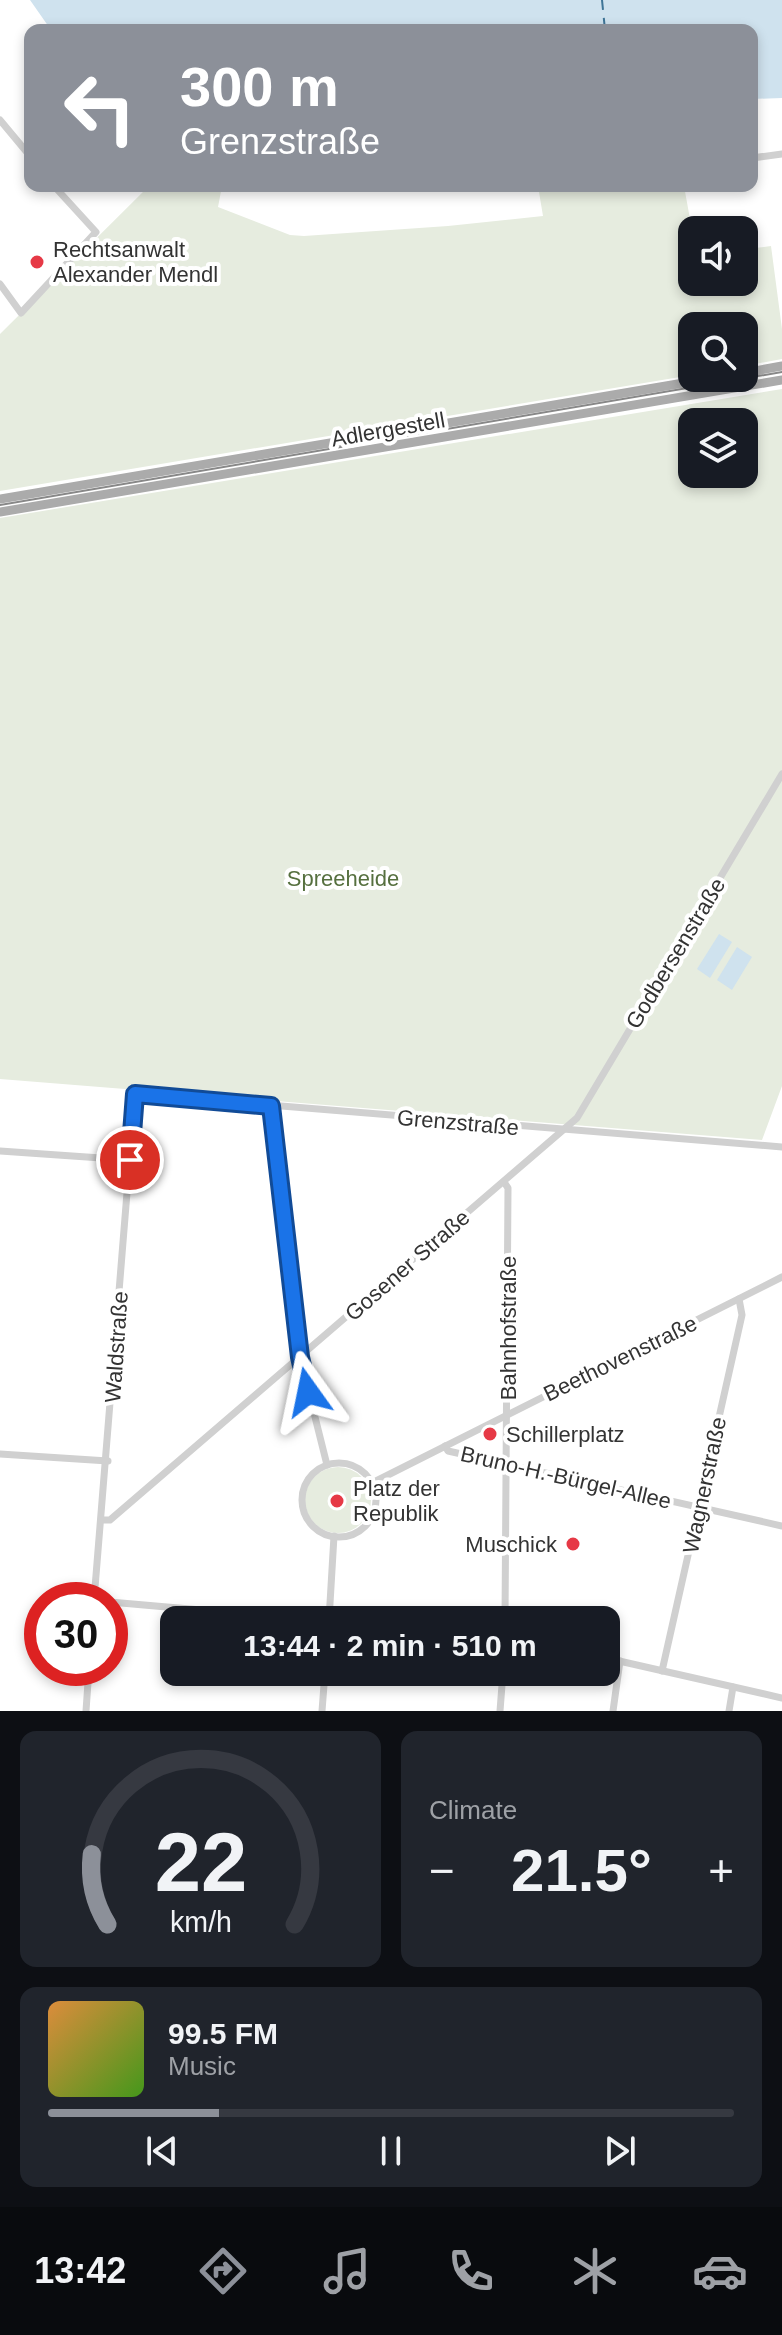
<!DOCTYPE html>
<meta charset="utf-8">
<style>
:root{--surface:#171b24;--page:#20242c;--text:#f1f3f6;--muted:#9ea1a6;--line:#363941;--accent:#8c9099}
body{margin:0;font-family:Helvetica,sans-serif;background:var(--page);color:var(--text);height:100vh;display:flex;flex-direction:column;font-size:30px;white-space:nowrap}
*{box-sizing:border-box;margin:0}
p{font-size:26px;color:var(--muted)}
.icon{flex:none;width:44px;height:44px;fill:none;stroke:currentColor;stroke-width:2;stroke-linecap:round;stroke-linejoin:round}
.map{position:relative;height:1711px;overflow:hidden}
.details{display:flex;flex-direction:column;gap:20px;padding:20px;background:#0d0f14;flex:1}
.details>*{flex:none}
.banner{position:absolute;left:24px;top:24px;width:734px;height:168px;border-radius:16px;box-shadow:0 4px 12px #0003;background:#8c9099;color:#fff;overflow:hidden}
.buttons{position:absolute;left:678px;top:216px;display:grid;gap:16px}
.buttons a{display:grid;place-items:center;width:80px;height:80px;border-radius:16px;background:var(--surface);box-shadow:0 4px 12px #0003;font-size:40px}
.speed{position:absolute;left:24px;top:1582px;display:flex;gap:16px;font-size:40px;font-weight:700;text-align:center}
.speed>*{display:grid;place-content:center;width:104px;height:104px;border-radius:50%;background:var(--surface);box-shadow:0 4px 12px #0003;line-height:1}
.speed .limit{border:12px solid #d22;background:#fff;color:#111}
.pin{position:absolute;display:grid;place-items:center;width:68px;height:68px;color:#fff;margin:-34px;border:4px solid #fff;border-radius:50%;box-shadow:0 2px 8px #0007}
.me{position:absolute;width:88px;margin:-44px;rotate:348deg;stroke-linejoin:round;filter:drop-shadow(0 0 6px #0008)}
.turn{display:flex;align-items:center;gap:28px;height:168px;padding:0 24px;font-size:36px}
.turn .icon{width:104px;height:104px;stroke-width:2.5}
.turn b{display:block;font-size:56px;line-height:68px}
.big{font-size:60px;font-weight:600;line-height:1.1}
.details .widget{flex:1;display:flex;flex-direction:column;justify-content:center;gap:12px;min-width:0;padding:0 28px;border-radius:16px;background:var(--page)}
.details .dial{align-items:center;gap:0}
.dial svg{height:208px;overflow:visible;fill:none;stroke:var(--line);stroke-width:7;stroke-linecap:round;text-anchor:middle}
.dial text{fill:var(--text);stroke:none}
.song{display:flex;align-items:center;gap:24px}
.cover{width:96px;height:96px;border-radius:12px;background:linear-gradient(135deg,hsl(30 70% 55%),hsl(100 70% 35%))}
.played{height:8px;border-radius:4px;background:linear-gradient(90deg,var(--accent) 25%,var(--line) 25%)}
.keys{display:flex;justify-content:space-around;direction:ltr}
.heat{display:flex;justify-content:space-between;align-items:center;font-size:44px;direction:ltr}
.details .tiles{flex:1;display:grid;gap:20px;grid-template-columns:1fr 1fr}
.widget:last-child{grid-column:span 2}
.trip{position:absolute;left:160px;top:1606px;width:460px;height:80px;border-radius:16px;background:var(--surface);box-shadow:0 4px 12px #0003;font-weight:600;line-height:80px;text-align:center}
.dock{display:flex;height:128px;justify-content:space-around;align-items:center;background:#090b0e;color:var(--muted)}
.dock .icon{width:56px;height:56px}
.dock .active{color:var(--accent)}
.dock b{font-size:36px;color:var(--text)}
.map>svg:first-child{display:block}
.green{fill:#e6ecdf;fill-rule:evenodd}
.water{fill:#cfe2ee}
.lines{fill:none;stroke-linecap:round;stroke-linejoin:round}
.ferry{stroke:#3f7597;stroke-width:2;stroke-dasharray:10 8;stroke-linecap:butt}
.minor{stroke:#d0d0d0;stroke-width:7}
.major{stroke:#ababab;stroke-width:9}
.tram{stroke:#888;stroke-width:2}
.route-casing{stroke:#114b97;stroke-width:20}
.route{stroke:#1a73e8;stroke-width:14}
.poi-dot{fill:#e63946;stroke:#fff;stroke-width:3}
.labels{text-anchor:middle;stroke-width:8;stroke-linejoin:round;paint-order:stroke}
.poi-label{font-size:22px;fill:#333;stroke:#fff;text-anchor:start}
.street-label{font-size:22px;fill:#333;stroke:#fff}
.park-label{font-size:22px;fill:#56703f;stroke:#fff}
</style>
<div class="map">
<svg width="782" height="1711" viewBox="0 0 782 1711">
<rect width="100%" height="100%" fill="#fff"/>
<g class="green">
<polygon points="149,186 222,186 218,207 290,235 304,236 448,226 543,216 538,186 684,186 692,230 692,282 744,282 744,230 698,230 752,225 755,248 771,246 782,329 782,359 744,366 744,326 692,326 692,375 0,491 0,334"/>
<path d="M 782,389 L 782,1086 L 762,1140 L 0,1079 L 0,518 ZM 692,422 L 744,422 L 744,474 L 692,474 Z"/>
<circle cx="338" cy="1500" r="33"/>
</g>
<g class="water">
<polygon points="30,0 782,0 782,98 752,99 752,30 51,30"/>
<polygon points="719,934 732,942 710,978 697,969"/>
<polygon points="737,947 752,957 732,990 717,980"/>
</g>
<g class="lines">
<polyline class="ferry" points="602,0 605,30"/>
<g class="minor">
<polyline points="0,120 30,156"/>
<polyline points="752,158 782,154"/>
<polyline points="0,284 21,313 96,232 54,186"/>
<polyline points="271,1106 300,1357 327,1465"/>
<polyline points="0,1151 130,1160"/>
<polyline points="504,1182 508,1188 505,1620"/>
<polyline points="445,1446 448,1451 782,1526"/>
<polyline points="0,1454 108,1461"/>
<circle cx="339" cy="1500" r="37"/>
<polyline points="372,1483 782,1277"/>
<polyline points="101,1520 110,1520 577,1118 782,774"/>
<polyline points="94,1600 135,1094 782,1147"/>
<polyline points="110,1602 314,1620"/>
<polyline points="329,1620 334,1536"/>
<polyline points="606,1658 782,1698"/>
<polyline points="662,1671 742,1315 739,1299"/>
<polyline points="86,1711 89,1668"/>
<polyline points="322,1711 325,1672"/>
<polyline points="500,1711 503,1672"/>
<polyline points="613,1711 620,1661"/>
<polyline points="729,1711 733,1687"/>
</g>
<g class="major">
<polyline points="744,373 782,366"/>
<polyline points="0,499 713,378"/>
<polyline points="0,512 782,380"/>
</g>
<polyline class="tram" points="0,505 782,372"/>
</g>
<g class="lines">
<defs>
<polyline id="route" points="130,1160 135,1094 271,1106 300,1357 308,1392"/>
</defs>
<use href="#route" class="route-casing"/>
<use href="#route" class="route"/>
</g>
<g class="poi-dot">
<circle cx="37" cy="262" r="8"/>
<circle cx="490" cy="1434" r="8"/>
<circle cx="337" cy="1501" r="8"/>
<circle cx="573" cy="1544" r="8"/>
</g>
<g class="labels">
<g class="poi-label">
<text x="53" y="257">Rechtsanwalt<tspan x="53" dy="25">Alexander Mendl</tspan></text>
<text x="506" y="1442">Schillerplatz</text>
<text x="353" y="1496">Platz der<tspan x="353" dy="25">Republik</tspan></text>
<text x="557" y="1552" text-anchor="end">Muschick</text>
</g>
<g class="street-label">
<text transform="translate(388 429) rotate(-10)" y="8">Adlergestell</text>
<text transform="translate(675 953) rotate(-59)" y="8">Godbersenstraße</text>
<text transform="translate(458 1122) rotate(5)" y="8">Grenzstraße</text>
<text transform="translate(407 1265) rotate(-41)" y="8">Gosener Straße</text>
<text transform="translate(508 1328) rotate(-90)" y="8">Bahnhofstraße</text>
<text transform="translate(116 1347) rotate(-86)" y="8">Waldstraße</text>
<text transform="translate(620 1358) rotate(-26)" y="8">Beethovenstraße</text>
<text transform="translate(566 1477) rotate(13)" y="8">Bruno-H.-Bürgel-Allee</text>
<text transform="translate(704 1485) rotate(-78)" y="8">Wagnerstraße</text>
</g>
<g class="park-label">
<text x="343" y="886">Spreeheide</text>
</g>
</g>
</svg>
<div class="buttons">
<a><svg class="icon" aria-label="sound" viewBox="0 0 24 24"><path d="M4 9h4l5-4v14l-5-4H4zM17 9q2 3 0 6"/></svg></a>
<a><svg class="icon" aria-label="search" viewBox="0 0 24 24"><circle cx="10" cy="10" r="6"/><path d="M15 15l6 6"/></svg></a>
<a><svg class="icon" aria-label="layers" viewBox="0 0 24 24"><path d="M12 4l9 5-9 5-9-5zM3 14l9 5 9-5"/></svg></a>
</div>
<div class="speed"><div class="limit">30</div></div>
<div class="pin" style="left:130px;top:1160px;background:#d93025"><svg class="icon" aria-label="arrive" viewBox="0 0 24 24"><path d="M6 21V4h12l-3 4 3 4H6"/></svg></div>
<svg class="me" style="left:308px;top:1392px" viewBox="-20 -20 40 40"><path d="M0-17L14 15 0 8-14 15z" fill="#1a73e8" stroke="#fff" stroke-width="4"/></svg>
<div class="trip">13:44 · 2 min · 510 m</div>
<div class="banner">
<div class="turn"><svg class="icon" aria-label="left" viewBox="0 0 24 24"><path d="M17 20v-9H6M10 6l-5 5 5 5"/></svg><div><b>300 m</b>Grenzstraße</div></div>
</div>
</div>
<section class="details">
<div class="tiles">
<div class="widget dial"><svg viewBox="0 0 100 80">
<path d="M14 69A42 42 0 1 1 86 69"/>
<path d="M14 69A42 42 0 0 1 8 42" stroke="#8c9099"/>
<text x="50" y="56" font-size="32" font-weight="700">22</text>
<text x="50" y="72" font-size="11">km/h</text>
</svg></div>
<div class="widget"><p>Climate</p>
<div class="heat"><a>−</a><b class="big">21.5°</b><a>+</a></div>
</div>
<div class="widget">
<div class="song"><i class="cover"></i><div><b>99.5 FM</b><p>Music</p></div></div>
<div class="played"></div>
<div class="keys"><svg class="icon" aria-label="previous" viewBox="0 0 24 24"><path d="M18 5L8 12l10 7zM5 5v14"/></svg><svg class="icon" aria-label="pause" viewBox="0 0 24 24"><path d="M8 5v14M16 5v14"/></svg><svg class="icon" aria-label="next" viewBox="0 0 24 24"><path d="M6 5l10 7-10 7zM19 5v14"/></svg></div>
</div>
</div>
</section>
<nav class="dock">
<b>13:42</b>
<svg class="icon active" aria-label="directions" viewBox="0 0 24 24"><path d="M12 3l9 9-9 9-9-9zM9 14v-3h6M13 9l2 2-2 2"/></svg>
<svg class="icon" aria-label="music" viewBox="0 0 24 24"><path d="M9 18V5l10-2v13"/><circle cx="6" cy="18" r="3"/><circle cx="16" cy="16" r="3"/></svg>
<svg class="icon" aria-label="phone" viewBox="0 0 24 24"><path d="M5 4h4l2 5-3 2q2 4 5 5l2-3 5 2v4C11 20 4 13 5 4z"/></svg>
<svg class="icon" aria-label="climate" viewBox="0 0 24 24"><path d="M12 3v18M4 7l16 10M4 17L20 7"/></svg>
<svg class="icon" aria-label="car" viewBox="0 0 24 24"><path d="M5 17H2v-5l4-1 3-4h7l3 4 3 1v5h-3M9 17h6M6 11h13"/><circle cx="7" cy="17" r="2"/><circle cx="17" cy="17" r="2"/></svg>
</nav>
